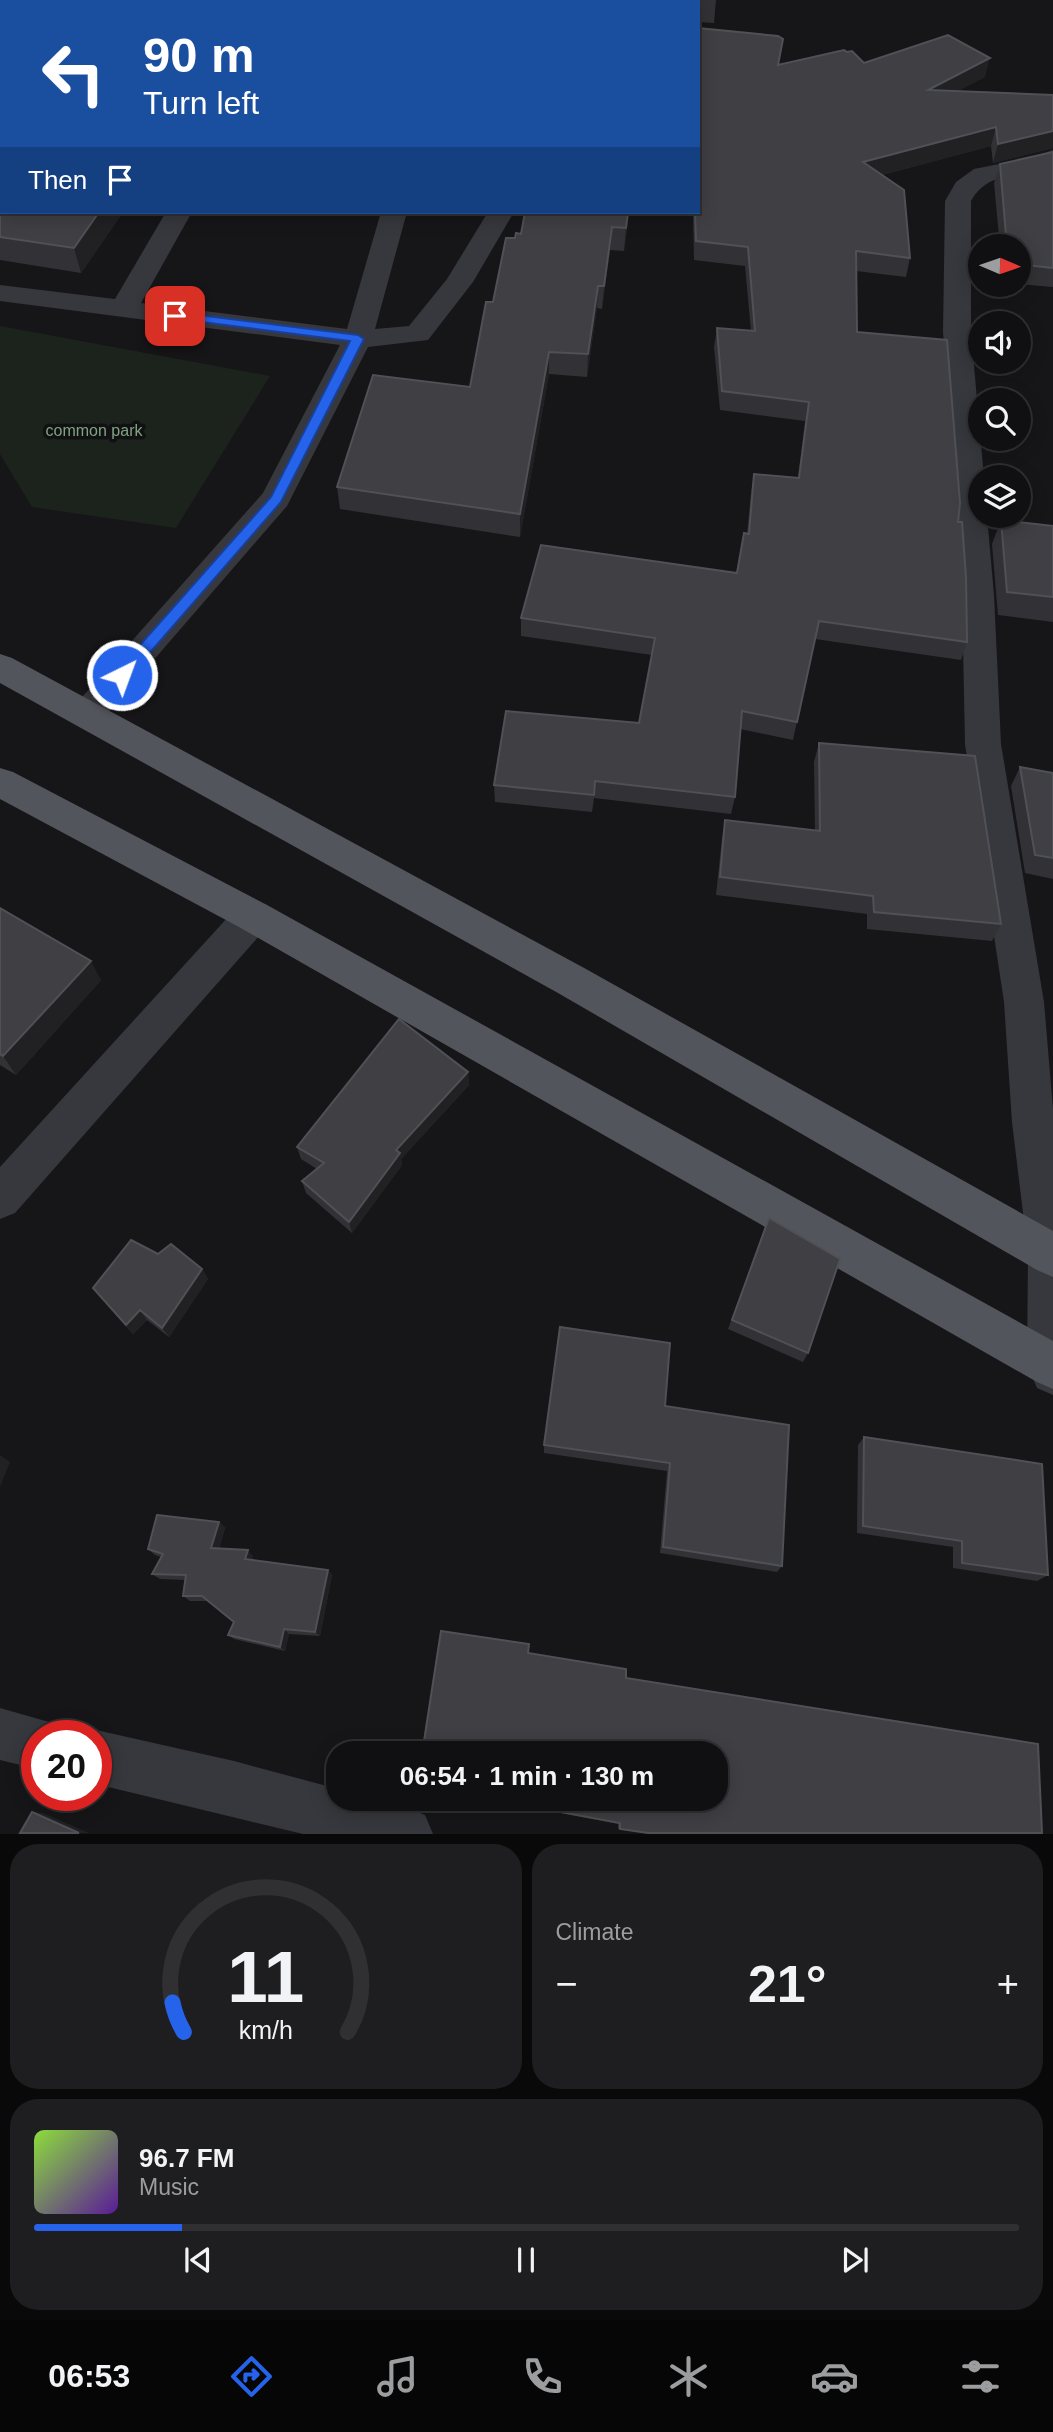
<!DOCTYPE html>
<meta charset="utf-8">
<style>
:root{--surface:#101012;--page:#1e1e20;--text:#f1f3f6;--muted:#9c9d9f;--line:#303032;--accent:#2563eb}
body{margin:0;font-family:Helvetica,sans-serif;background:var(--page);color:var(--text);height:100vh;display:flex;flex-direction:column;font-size:26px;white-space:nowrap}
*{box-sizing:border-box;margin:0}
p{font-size:23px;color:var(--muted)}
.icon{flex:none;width:38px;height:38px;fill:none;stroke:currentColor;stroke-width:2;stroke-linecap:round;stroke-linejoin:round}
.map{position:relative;height:1834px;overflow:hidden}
.side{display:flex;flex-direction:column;gap:10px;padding:10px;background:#09090a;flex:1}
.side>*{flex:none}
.guide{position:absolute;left:0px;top:0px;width:700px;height:214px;box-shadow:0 4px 18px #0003,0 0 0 2px var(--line);background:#1a4fa0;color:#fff;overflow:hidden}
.needle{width:46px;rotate:92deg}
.buttons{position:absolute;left:968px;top:234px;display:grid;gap:14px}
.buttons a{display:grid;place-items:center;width:63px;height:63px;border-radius:50%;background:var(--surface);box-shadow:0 4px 18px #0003,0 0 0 2px var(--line);font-size:35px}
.speed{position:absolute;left:21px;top:1720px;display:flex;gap:14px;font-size:35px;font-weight:700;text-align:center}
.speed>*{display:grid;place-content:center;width:91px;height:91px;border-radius:50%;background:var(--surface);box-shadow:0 4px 18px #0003,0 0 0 2px var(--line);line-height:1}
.speed .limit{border:10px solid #d22;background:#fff;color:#111}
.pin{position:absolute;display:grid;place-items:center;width:60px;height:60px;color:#fff;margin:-30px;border-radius:14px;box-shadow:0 4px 10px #0006}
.me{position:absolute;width:77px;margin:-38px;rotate:42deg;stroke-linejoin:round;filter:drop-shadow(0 0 5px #0008)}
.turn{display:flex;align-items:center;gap:24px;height:147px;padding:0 28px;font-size:32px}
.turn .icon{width:91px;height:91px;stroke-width:2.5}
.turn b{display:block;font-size:49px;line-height:60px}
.then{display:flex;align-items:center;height:66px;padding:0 28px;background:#0003;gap:14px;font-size:26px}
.big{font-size:52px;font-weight:700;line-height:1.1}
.side .tile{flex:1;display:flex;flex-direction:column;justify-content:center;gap:10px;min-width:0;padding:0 24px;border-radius:28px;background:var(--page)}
.side .dial{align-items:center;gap:0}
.dial svg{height:182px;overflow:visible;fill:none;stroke:var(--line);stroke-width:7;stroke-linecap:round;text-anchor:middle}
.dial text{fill:var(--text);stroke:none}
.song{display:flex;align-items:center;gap:21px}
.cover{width:84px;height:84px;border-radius:10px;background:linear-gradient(135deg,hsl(90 70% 55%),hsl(270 70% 35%))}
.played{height:7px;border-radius:4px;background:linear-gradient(90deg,var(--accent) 15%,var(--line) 15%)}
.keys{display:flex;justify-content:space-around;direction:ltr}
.heat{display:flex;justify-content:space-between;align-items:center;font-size:38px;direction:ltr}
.side .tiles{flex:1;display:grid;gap:10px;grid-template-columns:1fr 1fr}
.tile:last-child{grid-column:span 2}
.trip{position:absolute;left:326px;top:1741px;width:402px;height:70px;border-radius:28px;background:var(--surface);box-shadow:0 4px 18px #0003,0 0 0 2px var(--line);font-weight:700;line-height:70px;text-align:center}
.tabs{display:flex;height:112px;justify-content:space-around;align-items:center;background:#060607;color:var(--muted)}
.tabs .icon{width:49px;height:49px}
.tabs .active{color:var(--accent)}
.tabs b{font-size:32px;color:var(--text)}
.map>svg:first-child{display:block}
.green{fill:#1c231d}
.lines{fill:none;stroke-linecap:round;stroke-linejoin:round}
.minor{fill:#37383d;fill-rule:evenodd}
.major{fill:#53555c;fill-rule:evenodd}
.wall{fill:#323236}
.shaded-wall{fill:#212124}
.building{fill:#3f3f44;stroke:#4f5156;stroke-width:2}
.route{fill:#2563eb;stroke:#184099;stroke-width:2}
.labels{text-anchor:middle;stroke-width:7;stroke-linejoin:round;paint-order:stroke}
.far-park-label{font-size:16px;fill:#7fa381;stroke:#111113}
</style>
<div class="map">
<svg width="1053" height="1834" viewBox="0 0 1053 1834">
<rect width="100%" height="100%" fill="#161618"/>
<polygon class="green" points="0,326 270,376 176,528 32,507 0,454"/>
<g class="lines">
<g class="minor">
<polygon points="44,0 68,0 43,2"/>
<polygon points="261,0 283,0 260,2"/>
<polygon points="2,24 2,38 0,39 0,25"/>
<path d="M 1053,150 L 1053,167 C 1021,180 990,168 971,201 L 971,332 L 984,478 L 980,478 L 980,516 L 987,516 L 994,595 L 1001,744 L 1044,1002 L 1053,1109 L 1053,1395 L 1037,1388 L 1027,1364 L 1028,1254 L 1012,1122 L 1004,1002 L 965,744 L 962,595 L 943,332 L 945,201 L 956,182 L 974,169 L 1030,158 Z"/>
<polygon points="166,212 192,212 141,303 347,329 381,212 407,212 375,329 409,326 447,279 488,212 514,212 473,282 428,340 368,347 287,506 100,722 88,726 76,722 71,713 76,704 263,493 340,345 0,301 0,285 115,299"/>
<polygon points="253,900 267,905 272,916 267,927 15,1213 0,1219 0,1167 239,905"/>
<polygon points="0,1708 56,1724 61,1736 37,1736 37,1769 0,1760"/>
<path d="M 96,1730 L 234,1761 L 338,1789 L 338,1799 C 372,1799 394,1802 425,1815 L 433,1834 L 303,1834 L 96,1784 L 96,1736 L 82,1736 Z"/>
</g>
<g class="major">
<polygon points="0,654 12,658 586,969 1053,1231 1053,1277 1037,1270 558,993 0,683"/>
<polygon points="0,768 13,772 267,905 1053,1341 1053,1389 1037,1382 239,927 0,799"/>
</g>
</g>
<g class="wall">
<polygon points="307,0 716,0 714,23 698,22 698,2 306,2"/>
<rect x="0" y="43" width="2" height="97"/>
<polygon points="847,52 864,63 985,77 957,91 1053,95 1053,148 993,163 991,146 882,175 910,258 906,277 856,271 857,332 958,522 967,642 961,660 815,639 793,740 740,729 735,797 731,814 594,798 592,812 495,802 494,785 639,723 652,655 521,636 521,618 737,573 747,534 751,493 754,474 798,478 805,421 720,410 714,347 717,328 751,331 745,266 694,260 693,212 698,212 779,64"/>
<polygon points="1053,152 1053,287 1018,284 1018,247 1000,247 994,183 1000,164"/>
<polygon points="0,178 123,212 81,273 0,260"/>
<polygon points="629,212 624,251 610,250 602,309 597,308 587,377 549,374 520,537 340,509 337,487 470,387 493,302 515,238 521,234"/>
<polygon points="1001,520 1053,526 1053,622 998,615 992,544"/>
<polygon points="819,743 1001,924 992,941 867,929 867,914 716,895 722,838 725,820 815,831 814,762"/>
<polygon points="1020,767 1053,773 1053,879 1025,873 1011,786"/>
<polygon points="0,908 101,980 16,1075 0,1065"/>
<polygon points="468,1072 469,1085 401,1159 402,1165 352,1233 306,1193 302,1181 317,1169 301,1159 297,1147"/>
<polygon points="769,1218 808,1353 803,1362 728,1329"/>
<polygon points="158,1254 202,1269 208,1279 169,1337 147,1320 133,1334 93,1288"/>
<polygon points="665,1406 782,1566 777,1572 660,1553 667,1471 544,1453 544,1445"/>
<polygon points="864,1437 1048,1575 1037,1581 953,1568 953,1547 857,1533 858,1445"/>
<polygon points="219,1522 225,1528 219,1549 253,1556 252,1560 328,1570 332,1575 320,1636 289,1634 285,1651 234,1639 228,1635 234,1622 208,1601 190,1601 183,1596 185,1580 160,1579 152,1574 161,1557 155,1555 148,1549"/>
<polygon points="528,1653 626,1678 1042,1833 644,1833 618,1829 618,1824 487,1799 716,1799 422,1754"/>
</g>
<g class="shaded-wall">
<polygon points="212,0 229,0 229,2 210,2"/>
<polygon points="990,58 985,77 924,109 928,90"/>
<polygon points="996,127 991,146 859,181 863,162"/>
<polygon points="1053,131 1053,148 993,163 998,144"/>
<polygon points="99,212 123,212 81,273 74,248"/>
<polygon points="628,212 629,212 624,251 626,228"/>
<polygon points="612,227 610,250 602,309 604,286"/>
<polygon points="598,286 597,308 587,377 588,354"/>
<polygon points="549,352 549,374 520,537 520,514"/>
<polygon points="91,961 101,980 16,1075 3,1056"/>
<polygon points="468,1072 469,1085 401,1159 402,1165 352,1233 349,1222 396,1150"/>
<polygon points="202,1269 208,1279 169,1337 162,1328"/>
<polygon points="140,1310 147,1320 133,1334 126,1325"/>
<polygon points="0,1455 10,1462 0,1487"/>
<polygon points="219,1522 225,1528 218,1554 211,1548"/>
<polygon points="248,1550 253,1556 251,1565 245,1559"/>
<polygon points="328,1570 332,1575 320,1636 315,1632"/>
<polygon points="284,1629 289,1634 285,1651 280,1647"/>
<polygon points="32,1812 43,1813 89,1833 79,1833"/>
</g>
<g class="building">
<polygon points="103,0 212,0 210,2 101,2"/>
<polygon points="307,0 653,0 652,2 306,2"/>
<polygon points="698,28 778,36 783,39 778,65 844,50 847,52 852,51 864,63 948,35 990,58 928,90 1053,95 1053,131 998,144 996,127 863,162 904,190 910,258 856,251 857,332 947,340 960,503 958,522 962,522 966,577 967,642 819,621 797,722 742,711 735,797 595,781 594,795 494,785 506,711 639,723 655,638 521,618 541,545 737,573 744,533 749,534 754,474 799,478 809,402 722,391 717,328 755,331 748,247 696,241 695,212 698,212"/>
<rect x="0" y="43" width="2" height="74"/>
<polygon points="1053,152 1053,268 1018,264 1018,247 1007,247 1000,164"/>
<polygon points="2,176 2,212 99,212 74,248 0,237 0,178"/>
<polygon points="525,212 628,212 626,228 612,227 604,286 598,286 588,354 549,352 520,514 337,487 373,375 470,387 486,302 493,302 506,238 515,238 516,233 521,234"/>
<polygon points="1001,520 1053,526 1053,597 1007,592"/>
<polygon points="819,743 975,756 1001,924 874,912 873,896 720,877 725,820 820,831"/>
<polygon points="1020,767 1053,773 1053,858 1035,855"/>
<polygon points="0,908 91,961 3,1056 0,1054"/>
<polygon points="399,1019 468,1072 396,1150 400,1153 349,1222 302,1181 324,1163 297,1147"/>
<polygon points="769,1218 840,1259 808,1353 732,1320"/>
<polygon points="131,1240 158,1254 171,1244 202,1269 162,1328 140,1310 126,1325 93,1288"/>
<polygon points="560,1327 670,1343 665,1406 789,1425 782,1566 663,1547 670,1463 544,1445"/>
<polygon points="864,1437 1042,1464 1048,1575 962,1563 962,1541 863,1526"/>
<polygon points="157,1515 219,1522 211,1548 248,1550 245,1559 328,1570 315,1632 284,1629 280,1647 228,1635 234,1622 202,1596 183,1596 186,1575 152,1574 163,1554 148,1549"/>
<polygon points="441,1631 529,1644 528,1653 626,1669 626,1678 1038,1744 1042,1833 648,1833 620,1829 620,1823 491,1799 716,1799 716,1754 422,1754"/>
<polygon points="32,1812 79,1833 20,1833"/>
</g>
<polygon class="route" points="175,312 358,335 364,339 281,502 127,679 117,679 117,671 271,497 350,341 171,318 170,316"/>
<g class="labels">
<g class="far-park-label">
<text x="94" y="436">common park</text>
</g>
</g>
</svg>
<div class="buttons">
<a><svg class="needle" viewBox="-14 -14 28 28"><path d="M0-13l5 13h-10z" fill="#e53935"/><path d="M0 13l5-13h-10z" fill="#9c9d9f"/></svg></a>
<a><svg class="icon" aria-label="sound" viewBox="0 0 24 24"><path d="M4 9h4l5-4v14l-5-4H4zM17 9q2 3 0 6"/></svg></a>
<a><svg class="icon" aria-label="search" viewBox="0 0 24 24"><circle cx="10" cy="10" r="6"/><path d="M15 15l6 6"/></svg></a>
<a><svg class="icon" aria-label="layers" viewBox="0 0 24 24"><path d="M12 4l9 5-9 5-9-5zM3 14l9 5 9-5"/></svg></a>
</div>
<div class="speed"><div class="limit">20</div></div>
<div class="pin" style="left:175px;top:316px;background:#d93025"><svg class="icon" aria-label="arrive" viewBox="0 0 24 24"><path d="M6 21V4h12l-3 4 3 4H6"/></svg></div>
<svg class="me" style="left:122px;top:675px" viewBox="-20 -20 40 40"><circle r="17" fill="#2563eb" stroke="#fff" stroke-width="3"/><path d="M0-11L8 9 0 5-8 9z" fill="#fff"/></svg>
<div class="trip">06:54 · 1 min · 130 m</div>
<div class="guide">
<div class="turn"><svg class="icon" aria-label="left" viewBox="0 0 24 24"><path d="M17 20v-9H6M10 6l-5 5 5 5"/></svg><div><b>90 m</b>Turn left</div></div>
<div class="then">Then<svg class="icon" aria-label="arrive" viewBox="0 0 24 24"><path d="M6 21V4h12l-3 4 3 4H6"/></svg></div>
</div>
</div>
<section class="side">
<div class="tiles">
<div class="tile dial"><svg viewBox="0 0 100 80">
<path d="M14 69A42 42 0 1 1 86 69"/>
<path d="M14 69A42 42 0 0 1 9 56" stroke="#2563eb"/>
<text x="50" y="56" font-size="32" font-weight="700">11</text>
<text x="50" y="72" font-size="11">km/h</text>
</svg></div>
<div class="tile"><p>Climate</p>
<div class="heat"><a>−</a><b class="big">21°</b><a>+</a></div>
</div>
<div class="tile">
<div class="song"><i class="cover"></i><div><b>96.7 FM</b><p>Music</p></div></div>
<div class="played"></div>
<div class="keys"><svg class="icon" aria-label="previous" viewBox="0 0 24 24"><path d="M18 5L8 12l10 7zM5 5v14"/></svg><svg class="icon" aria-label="pause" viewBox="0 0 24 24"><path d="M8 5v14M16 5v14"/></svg><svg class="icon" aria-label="next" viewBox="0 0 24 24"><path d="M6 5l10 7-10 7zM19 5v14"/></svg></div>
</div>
</div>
</section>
<nav class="tabs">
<b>06:53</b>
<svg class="icon active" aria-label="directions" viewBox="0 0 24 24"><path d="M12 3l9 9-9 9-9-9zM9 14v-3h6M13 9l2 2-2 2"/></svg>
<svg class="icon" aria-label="music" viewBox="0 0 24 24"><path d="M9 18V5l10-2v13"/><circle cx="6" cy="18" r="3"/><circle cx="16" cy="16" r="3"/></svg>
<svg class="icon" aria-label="phone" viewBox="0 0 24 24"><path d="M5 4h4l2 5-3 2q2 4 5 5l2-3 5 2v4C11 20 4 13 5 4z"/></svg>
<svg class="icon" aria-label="climate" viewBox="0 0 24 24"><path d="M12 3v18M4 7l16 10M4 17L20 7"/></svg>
<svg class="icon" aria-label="car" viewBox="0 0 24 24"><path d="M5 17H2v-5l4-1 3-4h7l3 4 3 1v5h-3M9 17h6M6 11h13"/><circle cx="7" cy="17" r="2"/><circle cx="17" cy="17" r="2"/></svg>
<svg class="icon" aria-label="filters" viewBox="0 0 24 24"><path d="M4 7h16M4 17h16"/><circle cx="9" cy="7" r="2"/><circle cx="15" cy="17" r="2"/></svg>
</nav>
